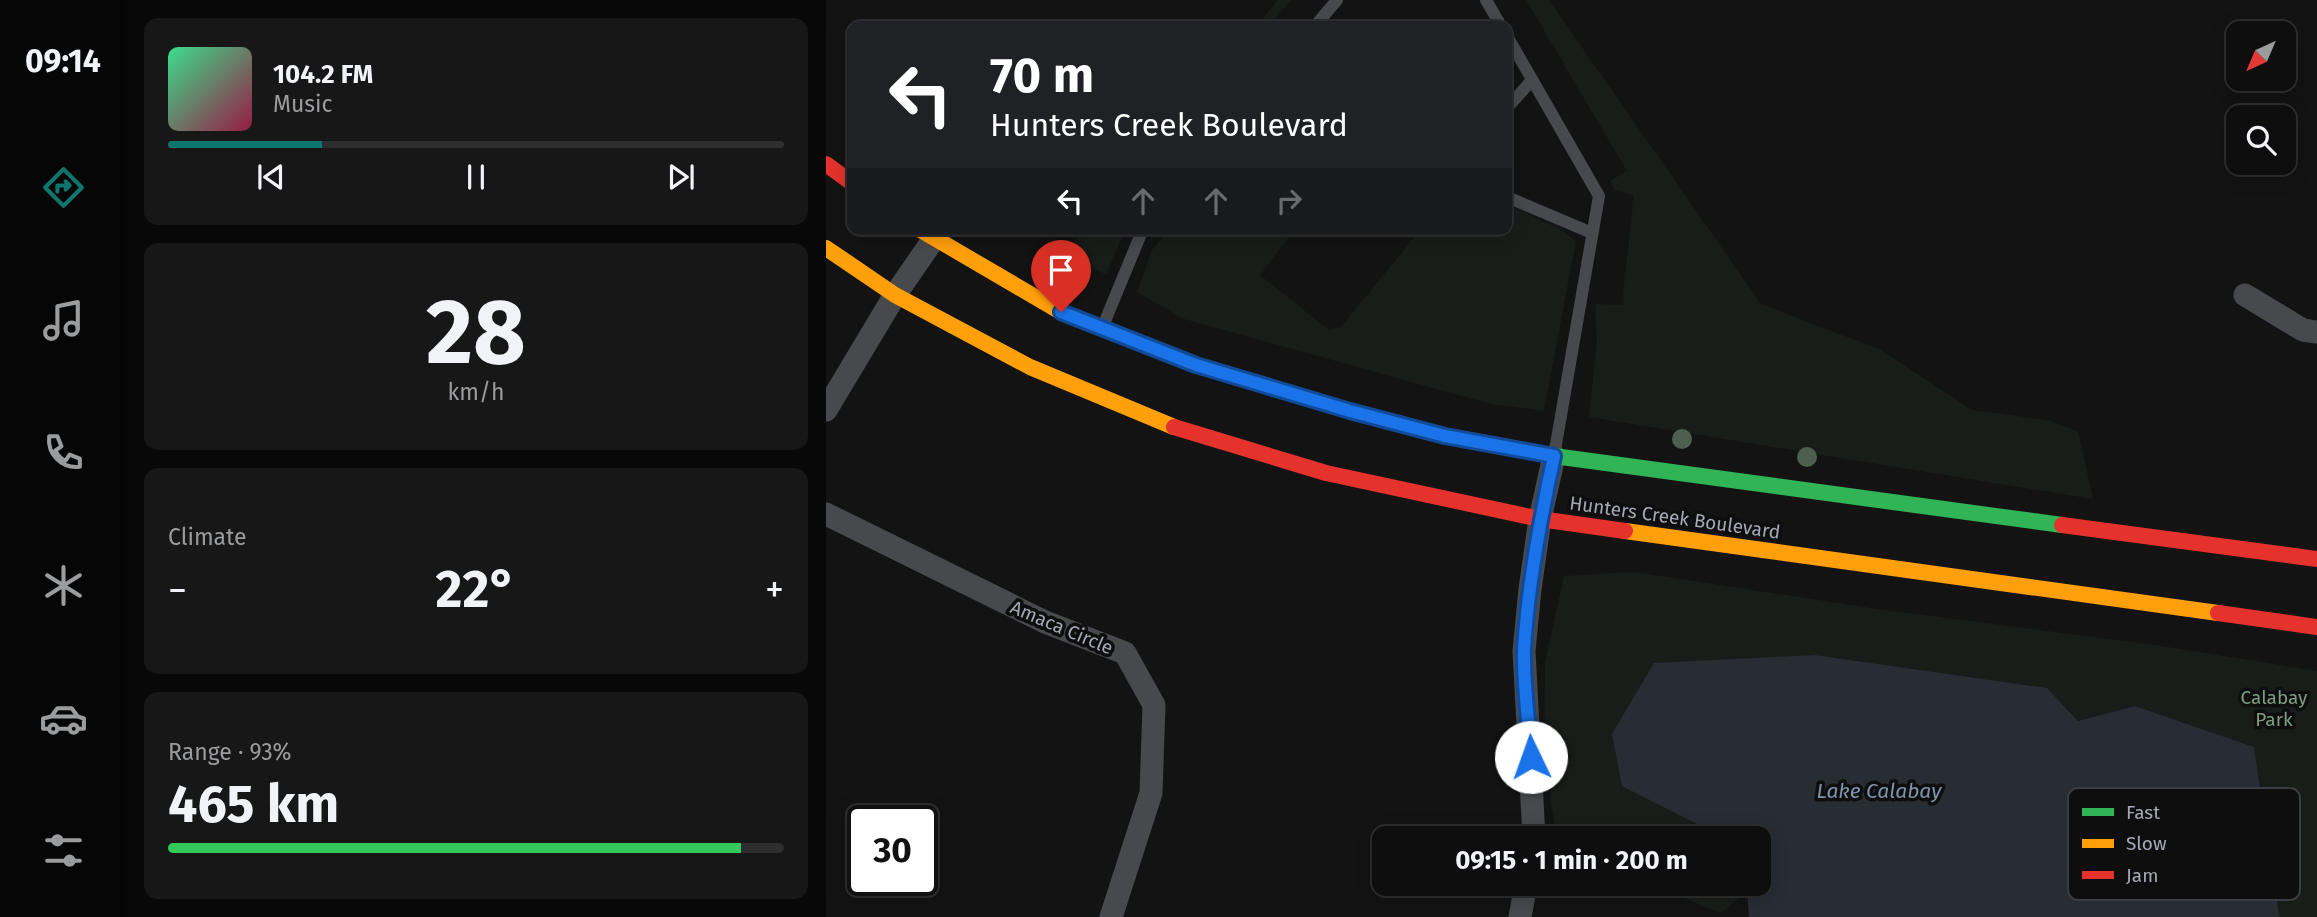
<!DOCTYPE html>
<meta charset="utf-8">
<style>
:root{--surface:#0e0e0f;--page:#171718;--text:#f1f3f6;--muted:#9b9c9e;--line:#2e2e2f;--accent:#0f766e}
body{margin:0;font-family:"Fira Sans",sans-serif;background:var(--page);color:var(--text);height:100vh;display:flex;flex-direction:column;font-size:26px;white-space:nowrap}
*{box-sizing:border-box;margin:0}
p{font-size:23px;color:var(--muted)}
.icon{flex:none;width:38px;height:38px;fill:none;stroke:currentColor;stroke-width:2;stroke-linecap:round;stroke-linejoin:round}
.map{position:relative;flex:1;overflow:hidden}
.side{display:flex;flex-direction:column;gap:18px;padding:18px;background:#080808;width:700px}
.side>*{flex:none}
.guide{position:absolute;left:21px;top:21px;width:665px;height:214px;border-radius:14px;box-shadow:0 4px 18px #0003,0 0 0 2px var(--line);background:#202124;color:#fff;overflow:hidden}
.needle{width:46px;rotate:224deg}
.buttons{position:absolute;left:1400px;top:21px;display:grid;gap:14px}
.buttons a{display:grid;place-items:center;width:70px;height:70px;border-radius:14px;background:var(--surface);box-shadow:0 4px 18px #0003,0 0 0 2px var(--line);font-size:35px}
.speed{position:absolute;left:21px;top:805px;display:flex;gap:14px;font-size:35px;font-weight:700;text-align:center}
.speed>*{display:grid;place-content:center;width:91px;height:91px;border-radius:50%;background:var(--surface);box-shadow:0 4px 18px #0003,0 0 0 2px var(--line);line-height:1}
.speed .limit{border:4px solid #111;border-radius:10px;background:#fff;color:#111}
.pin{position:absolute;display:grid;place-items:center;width:60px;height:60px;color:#fff;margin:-72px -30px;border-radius:50% 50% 50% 0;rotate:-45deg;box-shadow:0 0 7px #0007}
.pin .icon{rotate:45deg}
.me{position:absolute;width:77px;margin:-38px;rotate:357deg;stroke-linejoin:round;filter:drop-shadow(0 0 5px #0008)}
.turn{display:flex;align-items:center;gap:24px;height:147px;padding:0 28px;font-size:32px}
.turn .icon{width:91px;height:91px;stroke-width:2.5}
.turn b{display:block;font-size:49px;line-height:60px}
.lanes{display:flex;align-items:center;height:66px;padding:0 28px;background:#0003;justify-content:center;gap:35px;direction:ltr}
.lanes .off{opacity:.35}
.big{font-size:52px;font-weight:700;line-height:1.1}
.side .widget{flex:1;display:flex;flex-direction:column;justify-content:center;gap:10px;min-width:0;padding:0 24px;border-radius:14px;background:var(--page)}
.side .dial{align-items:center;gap:0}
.dial b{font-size:91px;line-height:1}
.song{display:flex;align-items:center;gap:21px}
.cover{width:84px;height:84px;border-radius:10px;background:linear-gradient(135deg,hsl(150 70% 55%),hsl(340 70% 35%))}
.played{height:7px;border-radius:4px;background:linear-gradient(90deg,var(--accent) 25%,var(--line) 25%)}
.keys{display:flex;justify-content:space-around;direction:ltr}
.heat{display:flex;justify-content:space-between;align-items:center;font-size:38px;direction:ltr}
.charge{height:10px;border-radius:5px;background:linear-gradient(90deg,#34c759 93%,var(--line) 0)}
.trip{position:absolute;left:546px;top:826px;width:399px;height:70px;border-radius:14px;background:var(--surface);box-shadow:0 4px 18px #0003,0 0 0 2px var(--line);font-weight:700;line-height:70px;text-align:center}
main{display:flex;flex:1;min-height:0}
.menu{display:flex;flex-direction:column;width:126px;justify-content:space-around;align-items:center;background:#060606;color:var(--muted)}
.menu .icon{width:49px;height:49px}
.menu .selected{color:var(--accent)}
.menu b{font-size:32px;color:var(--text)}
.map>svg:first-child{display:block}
.green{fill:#191d1a}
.water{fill:#282d34}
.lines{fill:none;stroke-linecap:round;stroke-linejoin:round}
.lane{stroke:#48494c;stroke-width:12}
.street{stroke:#48494c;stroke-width:23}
.fast{stroke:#30b455;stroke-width:16}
.slow{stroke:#ff9f0a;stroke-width:16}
.jam{stroke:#e5322d;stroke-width:16}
.tree{fill:#4e5f50}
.route-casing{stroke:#114b97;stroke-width:18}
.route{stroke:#1a73e8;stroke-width:12}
.labels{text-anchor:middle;stroke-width:7;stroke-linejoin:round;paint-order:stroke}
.street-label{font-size:19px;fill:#a6a9b4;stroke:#0e0e0f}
.park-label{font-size:19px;fill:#7e9d82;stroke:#0e0e0f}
.water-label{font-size:21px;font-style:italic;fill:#7f94ac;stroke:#0e0e0f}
.key{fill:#0e0e0f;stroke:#3c3c41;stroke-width:2}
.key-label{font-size:19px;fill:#a6a9b4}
</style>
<main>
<nav class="menu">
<b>09:14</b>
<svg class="icon selected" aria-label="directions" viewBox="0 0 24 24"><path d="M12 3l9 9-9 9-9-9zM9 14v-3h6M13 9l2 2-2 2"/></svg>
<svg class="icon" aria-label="music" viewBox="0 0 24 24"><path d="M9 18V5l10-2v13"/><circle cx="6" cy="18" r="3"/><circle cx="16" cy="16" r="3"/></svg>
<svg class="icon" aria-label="phone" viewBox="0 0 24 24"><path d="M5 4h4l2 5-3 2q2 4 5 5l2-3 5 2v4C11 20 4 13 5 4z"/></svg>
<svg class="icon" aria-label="climate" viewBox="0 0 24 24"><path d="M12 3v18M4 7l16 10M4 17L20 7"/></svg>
<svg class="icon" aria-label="car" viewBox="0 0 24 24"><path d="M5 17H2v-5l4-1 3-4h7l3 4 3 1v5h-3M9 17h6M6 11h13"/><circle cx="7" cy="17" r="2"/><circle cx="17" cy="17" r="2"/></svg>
<svg class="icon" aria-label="filters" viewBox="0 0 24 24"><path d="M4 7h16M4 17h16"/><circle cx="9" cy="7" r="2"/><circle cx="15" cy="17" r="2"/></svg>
</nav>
<section class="side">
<div class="widget">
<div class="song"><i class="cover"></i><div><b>104.2 FM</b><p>Music</p></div></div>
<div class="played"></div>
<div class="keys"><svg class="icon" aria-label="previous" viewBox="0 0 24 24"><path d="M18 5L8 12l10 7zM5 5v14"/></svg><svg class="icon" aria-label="pause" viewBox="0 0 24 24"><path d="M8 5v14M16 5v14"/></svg><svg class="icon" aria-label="next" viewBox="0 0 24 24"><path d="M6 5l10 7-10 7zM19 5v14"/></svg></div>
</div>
<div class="widget dial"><b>28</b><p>km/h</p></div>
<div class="widget"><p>Climate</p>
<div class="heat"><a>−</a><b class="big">22°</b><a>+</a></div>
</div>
<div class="widget"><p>Range · 93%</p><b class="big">465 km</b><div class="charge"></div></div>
</section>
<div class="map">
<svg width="1491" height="917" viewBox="0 0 1491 917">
<rect width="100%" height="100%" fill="#131314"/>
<g class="green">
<polygon points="452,0 465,0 444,26 430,26"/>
<polygon points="700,0 723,0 935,304 1055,350 1146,410 1221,420 1252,431 1267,499 763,417 771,340 769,304 796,305 808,196 787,188 784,181 801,171"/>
<polygon points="681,204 734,229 750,241 718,411 665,404 358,319 311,292 326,250 344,229 469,229 434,275 503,330 515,327 595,229 681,229"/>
<polygon points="259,229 299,230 280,274 236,256"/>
<polygon points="809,572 1051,609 1329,645 1491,671 1491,917 1455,917 1453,915 1428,747 1309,706 1252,721 1221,688 989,655 828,664 883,830 888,838 730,838 718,749 719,662 738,576"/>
<polygon points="823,884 916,884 921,891 895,913"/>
</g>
<polygon class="water" points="989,655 1221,688 1252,721 1309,706 1428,747 1453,915 1455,917 923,917 921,891 916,884 933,884 933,838 888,838 883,830 796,786 786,734 828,663"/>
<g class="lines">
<g class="lane">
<polyline points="660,0 675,26"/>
<polyline points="489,26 511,0"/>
<polyline points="681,36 773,196 728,456"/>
<polyline points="681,108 706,80"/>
<polyline points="681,197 766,233"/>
<polyline points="277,326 317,229"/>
</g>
<g class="street">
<polyline points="1419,295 1477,330 1491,332"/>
<polyline points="0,410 69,295 107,240"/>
<polyline points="0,514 219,622 299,653 328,705 325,793 285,917"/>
<polyline points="708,838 698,651 704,589 714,519 728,456"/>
<polyline points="694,917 700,884"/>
</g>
<polyline class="fast" points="659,443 728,456 1236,525"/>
<g class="slow">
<polyline points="93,229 235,312 370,365 524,411 619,436 659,443"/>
<polyline points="0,248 69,295 204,367 348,427"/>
<polyline points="799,531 1392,613"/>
</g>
<g class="jam">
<polyline points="0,164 26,183"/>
<polyline points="348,427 500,473 714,519 799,531"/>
<polyline points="1236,525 1491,559"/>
<polyline points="1392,613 1491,627"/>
</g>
</g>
<g class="tree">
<circle cx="856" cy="439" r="10"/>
<circle cx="981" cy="457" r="10"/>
</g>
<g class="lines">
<defs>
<path id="route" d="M 235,312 L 370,365 L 524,411 L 619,436 L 728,456 C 714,520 702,584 698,649 C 697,684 703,722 705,757"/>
</defs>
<use href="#route" class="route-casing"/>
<use href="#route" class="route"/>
</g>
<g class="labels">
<g class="street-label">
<text transform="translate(849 517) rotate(8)" y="7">Hunters Creek Boulevard</text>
<text transform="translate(236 627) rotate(23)" y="7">Amaca Circle</text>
</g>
<g class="park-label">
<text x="1448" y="704">Calabay<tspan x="1448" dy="22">Park</tspan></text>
</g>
<g class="water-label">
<text x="1053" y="798">Lake Calabay</text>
</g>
</g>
<rect x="1242" y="788" width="232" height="112" rx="10" class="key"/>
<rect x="1256" y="808" width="32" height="8" fill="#30b455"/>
<rect x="1256" y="839" width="32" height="9" fill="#ff9f0a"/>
<rect x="1256" y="871" width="32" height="8" fill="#e5322d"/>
<g class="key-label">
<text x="1300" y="819">Fast</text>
<text x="1300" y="850">Slow</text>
<text x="1300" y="882">Jam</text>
</g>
</svg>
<div class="buttons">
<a><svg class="needle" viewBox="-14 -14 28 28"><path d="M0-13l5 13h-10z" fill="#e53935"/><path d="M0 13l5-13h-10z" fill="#9b9c9e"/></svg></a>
<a><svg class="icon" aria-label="search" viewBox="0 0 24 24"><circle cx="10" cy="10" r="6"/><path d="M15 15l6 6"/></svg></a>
</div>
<div class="speed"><div class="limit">30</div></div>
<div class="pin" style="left:235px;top:312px;background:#d93025"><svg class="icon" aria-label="arrive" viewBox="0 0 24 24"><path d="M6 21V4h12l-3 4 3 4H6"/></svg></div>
<svg class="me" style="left:705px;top:757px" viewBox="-20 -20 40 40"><circle r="19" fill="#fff"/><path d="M0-13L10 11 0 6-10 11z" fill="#1a73e8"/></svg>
<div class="trip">09:15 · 1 min · 200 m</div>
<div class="guide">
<div class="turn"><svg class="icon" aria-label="left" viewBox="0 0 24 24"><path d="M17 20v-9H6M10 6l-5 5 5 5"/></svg><div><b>70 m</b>Hunters Creek Boulevard</div></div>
<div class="lanes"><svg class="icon" aria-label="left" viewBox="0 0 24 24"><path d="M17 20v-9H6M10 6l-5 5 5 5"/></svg><svg class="icon off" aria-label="ahead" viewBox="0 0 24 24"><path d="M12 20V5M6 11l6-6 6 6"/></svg><svg class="icon off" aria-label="ahead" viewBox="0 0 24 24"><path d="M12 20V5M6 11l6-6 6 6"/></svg><svg class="icon off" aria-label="right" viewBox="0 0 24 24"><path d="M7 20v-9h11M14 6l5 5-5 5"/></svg></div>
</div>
</div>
</main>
